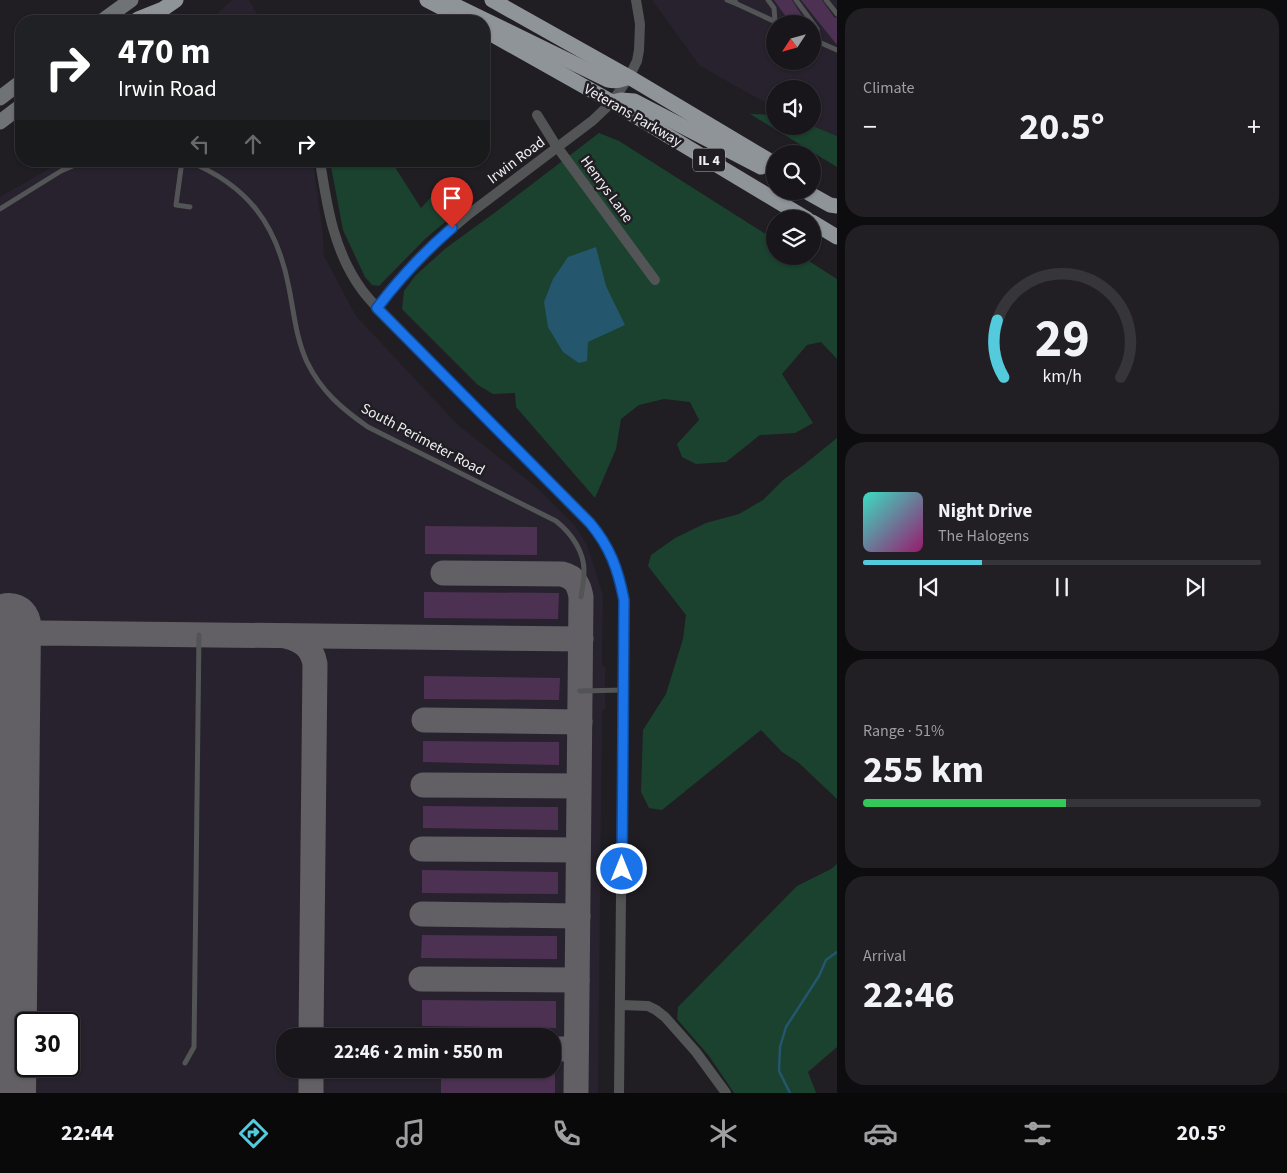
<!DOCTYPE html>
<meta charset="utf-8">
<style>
:root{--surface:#18161a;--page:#211f23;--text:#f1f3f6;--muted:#9f9fa2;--line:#363539;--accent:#54cadd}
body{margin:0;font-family:"Source Sans 3",sans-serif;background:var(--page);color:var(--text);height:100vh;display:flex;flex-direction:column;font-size:19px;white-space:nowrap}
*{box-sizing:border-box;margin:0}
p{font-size:16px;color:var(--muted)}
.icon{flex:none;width:28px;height:28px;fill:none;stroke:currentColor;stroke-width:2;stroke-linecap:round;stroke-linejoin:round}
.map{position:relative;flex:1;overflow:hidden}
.drawer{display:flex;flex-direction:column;gap:8px;padding:8px;background:#0d0c0e;width:450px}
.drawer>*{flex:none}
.top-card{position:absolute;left:15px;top:15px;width:475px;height:152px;border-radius:20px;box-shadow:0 1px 4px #0004,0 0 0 1px var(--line);background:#202124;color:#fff;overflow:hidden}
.needle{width:32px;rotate:234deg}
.tools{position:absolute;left:766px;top:15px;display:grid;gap:10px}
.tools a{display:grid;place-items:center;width:55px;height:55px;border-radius:50%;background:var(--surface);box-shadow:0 1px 4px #0004,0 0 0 1px var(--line);font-size:25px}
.speed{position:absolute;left:15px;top:1012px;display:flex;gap:10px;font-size:25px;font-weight:700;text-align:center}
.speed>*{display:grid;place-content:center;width:65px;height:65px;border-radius:50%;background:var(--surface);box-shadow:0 1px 4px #0004,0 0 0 1px var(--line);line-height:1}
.speed .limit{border:2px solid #111;border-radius:8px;background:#fff;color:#111}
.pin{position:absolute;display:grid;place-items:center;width:42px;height:42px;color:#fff;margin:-51px -21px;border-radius:50% 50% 50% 0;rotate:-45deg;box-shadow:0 0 5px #0007}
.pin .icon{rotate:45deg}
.me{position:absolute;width:55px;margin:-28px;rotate:0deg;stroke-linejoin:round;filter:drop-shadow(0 0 4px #0008)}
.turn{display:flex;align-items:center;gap:18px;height:105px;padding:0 20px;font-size:22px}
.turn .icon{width:65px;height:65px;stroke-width:2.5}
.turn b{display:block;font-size:35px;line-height:42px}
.lanes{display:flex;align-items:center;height:48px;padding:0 20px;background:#0003;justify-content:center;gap:25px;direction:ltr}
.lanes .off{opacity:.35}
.big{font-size:38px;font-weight:700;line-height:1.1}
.drawer .tile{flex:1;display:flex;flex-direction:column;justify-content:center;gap:8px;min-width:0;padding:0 18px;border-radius:20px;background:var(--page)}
.drawer .dial{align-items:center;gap:0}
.dial svg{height:130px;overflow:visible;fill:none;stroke:var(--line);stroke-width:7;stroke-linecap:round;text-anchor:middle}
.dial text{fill:var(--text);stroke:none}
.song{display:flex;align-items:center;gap:15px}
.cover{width:60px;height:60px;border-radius:8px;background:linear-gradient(135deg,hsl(170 70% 55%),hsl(320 70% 35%))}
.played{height:5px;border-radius:2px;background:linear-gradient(90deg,var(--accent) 30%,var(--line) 30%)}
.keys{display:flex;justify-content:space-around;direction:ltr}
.heat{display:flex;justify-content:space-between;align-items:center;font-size:28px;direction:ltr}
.charge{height:8px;border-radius:4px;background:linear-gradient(90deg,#34c759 51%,var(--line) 0)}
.trip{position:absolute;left:276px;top:1028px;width:285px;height:50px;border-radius:20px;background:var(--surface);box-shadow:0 1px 4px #0004,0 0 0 1px var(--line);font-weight:700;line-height:50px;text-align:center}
.dock{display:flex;height:80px;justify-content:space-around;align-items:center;background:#0a090a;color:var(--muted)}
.dock .icon{width:35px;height:35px}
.dock .selected{color:var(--accent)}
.dock b{font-size:22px;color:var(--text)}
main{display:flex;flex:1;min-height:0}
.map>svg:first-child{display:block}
.built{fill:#27222d;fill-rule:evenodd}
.green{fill:#1a422f}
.water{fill:#24566d}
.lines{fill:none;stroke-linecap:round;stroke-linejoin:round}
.stream{stroke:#24566d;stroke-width:2.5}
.taxiway{stroke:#626064;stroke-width:25}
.runway{stroke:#626064;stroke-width:64}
.building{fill:#4c3152}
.service{stroke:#525456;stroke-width:5}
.minor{stroke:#525456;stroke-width:10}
.secondary{stroke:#6f7376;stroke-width:15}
.trunk{stroke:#8f9499;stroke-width:15}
.route-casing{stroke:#114b97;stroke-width:12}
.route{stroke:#1a73e8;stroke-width:9}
.labels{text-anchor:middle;stroke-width:5;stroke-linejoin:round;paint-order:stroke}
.shield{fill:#201e23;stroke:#b1b0b3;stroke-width:1}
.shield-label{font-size:14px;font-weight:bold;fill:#efeef1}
.street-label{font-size:15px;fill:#efeef1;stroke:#201e23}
</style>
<main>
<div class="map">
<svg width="837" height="1093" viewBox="0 0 837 1093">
<rect width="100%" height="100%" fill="#201e23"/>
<g class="built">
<polygon points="232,0 249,0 261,21 214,21 217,14"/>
<path d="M 652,0 L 837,0 L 837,136 L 813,126 L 812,89 L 775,89 L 775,108 L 700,66 ZM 775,24 L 812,24 L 812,61 L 775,61 Z"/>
<path d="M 62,161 L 313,161 L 323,235 L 324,256 L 356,316 L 458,425 L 535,486 L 575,526 L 584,540 L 588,548 L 603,595 L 602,665 L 605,667 L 605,709 L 602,711 L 598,1093 L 0,1093 L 0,197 ZM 26,1024 L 69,1024 L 69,1066 L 26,1066 ZM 285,1036 L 552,1036 L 552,1069 L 285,1069 Z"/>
</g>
<g class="green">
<polygon points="750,114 775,115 775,126 813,126 837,136 837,167"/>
<polygon points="599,133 619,141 775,240 775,256 801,256 837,279 837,359 821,342 807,345 782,374 813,423 795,433 760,435 726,462 696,464 682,457 677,444 699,420 690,402 664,399 639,405 621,419 616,449 595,498 516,407 515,393 493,394 478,385 402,309 404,291 415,276 446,248 497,211"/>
<polygon points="330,161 391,161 421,208 445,182 460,178 474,197 425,239 379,286 372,285 365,277 343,230"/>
<polygon points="837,438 837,799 799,763 782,752 761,730 662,810 649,808 641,792 643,730 666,694 683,639 686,615 648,566 651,555 675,538 706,523 739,514 763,500 783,480 805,464"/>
<polygon points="837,864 837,1047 808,1072 816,1093 734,1093 709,1056 677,1019 678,1007 797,886 831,869"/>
</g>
<polygon class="water" points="596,247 606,286 625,325 588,342 587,361 579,363 563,352 548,327 544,302 553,279 568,257"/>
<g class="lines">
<polyline class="stream" points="790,1093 779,1071 780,1047 786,1027 819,976 826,960 837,952"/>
<g class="taxiway">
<path d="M 443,573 L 562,574 C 575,577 579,585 581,597 L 576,1093"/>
<path d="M 286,636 C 302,640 312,647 315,664 L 311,1036"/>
<polyline points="0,637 41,633 581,639"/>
<polyline points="424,720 580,722"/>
<polyline points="423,785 578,786"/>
<polyline points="422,849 578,850"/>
<polyline points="422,914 578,916"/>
<polyline points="421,979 577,980"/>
<polyline points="552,1049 576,1049"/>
<polyline points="311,1093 311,1069"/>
</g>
<polyline class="runway" points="4,1093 9,625"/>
</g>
<g class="building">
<polygon points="774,0 792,0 804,19 798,24 791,24"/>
<polygon points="801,0 822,0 834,17 837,18 837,45"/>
<polygon points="425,526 537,527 537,555 425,554"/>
<polygon points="424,592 559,593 558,619 424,618"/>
<polygon points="424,676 560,678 559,700 424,699"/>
<polygon points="423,741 559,742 559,765 423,762"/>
<polygon points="423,806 558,807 558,830 423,828"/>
<polygon points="422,870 558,872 558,894 422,893"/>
<polygon points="422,935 557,936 557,959 421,958"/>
<polygon points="422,1000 556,1001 556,1028 422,1026"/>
<polygon points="441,1069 555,1070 555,1093 441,1093"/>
</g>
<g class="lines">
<g class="service">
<polyline points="727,0 737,4"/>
<polyline points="734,0 737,4 780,24"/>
<polyline points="768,0 774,8 775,21"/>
<polyline points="796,0 817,29 819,42"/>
<polyline points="826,0 837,14"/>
<polyline points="812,39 837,50"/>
<polyline points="182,161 176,205 190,207"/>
<path d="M 188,161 C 249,186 277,225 289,288 C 294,313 296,338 307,362 C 321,391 342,409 368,427 L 556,521 C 571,533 585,552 584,573 C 584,581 582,589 581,597"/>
<polyline points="0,209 61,171 84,161"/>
<polyline points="580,691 623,690"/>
<polyline points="185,1063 194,1047 199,635"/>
</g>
<g class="minor">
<polyline points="537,115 555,144 655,280"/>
<path d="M 320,161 C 327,207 334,252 362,290 C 371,302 382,313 393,324 L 590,523 C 610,547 618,569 624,600 L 619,1093"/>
<polyline points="377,308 391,289 419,258 437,241 469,214 592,121 612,102 629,77 637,61 639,50 640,24 636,0"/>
<polyline points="621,1005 648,1006 656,1010 665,1017 696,1052 726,1093"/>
</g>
<g class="secondary">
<polyline points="102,21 131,0"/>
<polyline points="0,98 21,82"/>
<polyline points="0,122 21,106"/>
</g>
<g class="trunk">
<polyline points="427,0 452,13"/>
<path d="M 444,0 L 608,80 C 616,82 621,80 629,77"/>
<polyline points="492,0 629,77 775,164"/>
<polyline points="138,19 163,9 176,0"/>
<polyline points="484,30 612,102 807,219"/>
<polyline points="612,102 621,100 634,101 761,167"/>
<polyline points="805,191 830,205 837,206"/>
<polyline points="812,222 837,237"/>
</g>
</g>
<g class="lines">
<defs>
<path id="route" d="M 452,228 C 424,252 400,278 377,308 L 590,523 C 610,547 618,569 624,600 L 622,869"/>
</defs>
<use href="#route" class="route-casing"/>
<use href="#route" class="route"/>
</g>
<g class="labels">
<rect class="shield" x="693" y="148.5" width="32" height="23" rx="4"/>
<g class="shield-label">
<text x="709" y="165">IL 4</text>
</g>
<g class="street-label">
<text transform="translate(633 115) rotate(30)" y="5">Veterans Parkway</text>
<text transform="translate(516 160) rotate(-37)" y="5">Irwin Road</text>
<text transform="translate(607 189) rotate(54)" y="5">Henrys Lane</text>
<text transform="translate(423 439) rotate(28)" y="5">South Perimeter Road</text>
</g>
</g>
</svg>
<div class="tools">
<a><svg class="needle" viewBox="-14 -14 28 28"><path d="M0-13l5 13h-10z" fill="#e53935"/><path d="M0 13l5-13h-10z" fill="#9f9fa2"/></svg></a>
<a><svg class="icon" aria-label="sound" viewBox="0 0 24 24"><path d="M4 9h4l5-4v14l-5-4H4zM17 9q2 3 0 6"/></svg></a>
<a><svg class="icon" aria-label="search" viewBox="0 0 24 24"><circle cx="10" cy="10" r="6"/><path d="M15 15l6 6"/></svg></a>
<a><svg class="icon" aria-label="layers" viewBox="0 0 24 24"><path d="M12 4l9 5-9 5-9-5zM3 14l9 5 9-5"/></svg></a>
</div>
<div class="speed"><div class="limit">30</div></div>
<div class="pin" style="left:452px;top:228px;background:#d93025"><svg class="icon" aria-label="arrive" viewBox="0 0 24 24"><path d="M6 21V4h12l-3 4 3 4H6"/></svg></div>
<svg class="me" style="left:622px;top:869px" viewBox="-20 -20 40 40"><circle r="17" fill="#1a73e8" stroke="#fff" stroke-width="3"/><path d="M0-11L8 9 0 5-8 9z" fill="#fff"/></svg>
<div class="trip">22:46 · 2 min · 550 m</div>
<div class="top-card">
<div class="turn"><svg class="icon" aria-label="right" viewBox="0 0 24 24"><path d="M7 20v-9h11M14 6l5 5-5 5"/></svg><div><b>470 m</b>Irwin Road</div></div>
<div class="lanes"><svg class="icon off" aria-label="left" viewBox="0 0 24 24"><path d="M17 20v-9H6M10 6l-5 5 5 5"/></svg><svg class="icon off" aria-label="ahead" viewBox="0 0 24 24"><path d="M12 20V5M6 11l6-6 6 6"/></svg><svg class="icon" aria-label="right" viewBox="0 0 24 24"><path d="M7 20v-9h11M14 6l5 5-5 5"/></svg></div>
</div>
</div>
<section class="drawer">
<div class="tile"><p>Climate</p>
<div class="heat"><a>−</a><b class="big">20.5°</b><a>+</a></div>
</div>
<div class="tile dial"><svg viewBox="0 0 100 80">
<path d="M14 69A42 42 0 1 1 86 69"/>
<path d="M14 69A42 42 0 0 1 10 34" stroke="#54cadd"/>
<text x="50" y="56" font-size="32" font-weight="700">29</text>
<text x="50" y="72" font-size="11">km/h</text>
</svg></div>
<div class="tile">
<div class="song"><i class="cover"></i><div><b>Night Drive</b><p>The Halogens</p></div></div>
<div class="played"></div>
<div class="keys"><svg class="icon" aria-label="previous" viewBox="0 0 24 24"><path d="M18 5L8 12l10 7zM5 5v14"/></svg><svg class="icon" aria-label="pause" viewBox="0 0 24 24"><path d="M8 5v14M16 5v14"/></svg><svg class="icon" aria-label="next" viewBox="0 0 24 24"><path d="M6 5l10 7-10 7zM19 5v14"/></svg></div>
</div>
<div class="tile"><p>Range · 51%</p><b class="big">255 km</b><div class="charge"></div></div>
<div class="tile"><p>Arrival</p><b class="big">22:46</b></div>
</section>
</main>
<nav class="dock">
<b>22:44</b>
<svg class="icon selected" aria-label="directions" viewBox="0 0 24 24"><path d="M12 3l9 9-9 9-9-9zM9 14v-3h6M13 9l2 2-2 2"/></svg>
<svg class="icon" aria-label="music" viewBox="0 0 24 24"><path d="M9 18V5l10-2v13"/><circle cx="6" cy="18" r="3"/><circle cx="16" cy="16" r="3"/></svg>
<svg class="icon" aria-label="phone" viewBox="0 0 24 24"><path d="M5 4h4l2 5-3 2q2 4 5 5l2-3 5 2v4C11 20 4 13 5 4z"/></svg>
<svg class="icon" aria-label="climate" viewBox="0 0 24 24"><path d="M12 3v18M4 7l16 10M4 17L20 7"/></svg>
<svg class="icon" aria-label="car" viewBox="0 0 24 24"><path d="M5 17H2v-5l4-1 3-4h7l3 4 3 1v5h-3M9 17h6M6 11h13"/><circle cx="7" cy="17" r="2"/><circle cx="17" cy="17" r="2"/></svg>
<svg class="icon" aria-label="filters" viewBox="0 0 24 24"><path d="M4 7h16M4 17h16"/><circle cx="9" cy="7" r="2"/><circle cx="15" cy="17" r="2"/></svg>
<b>20.5°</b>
</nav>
